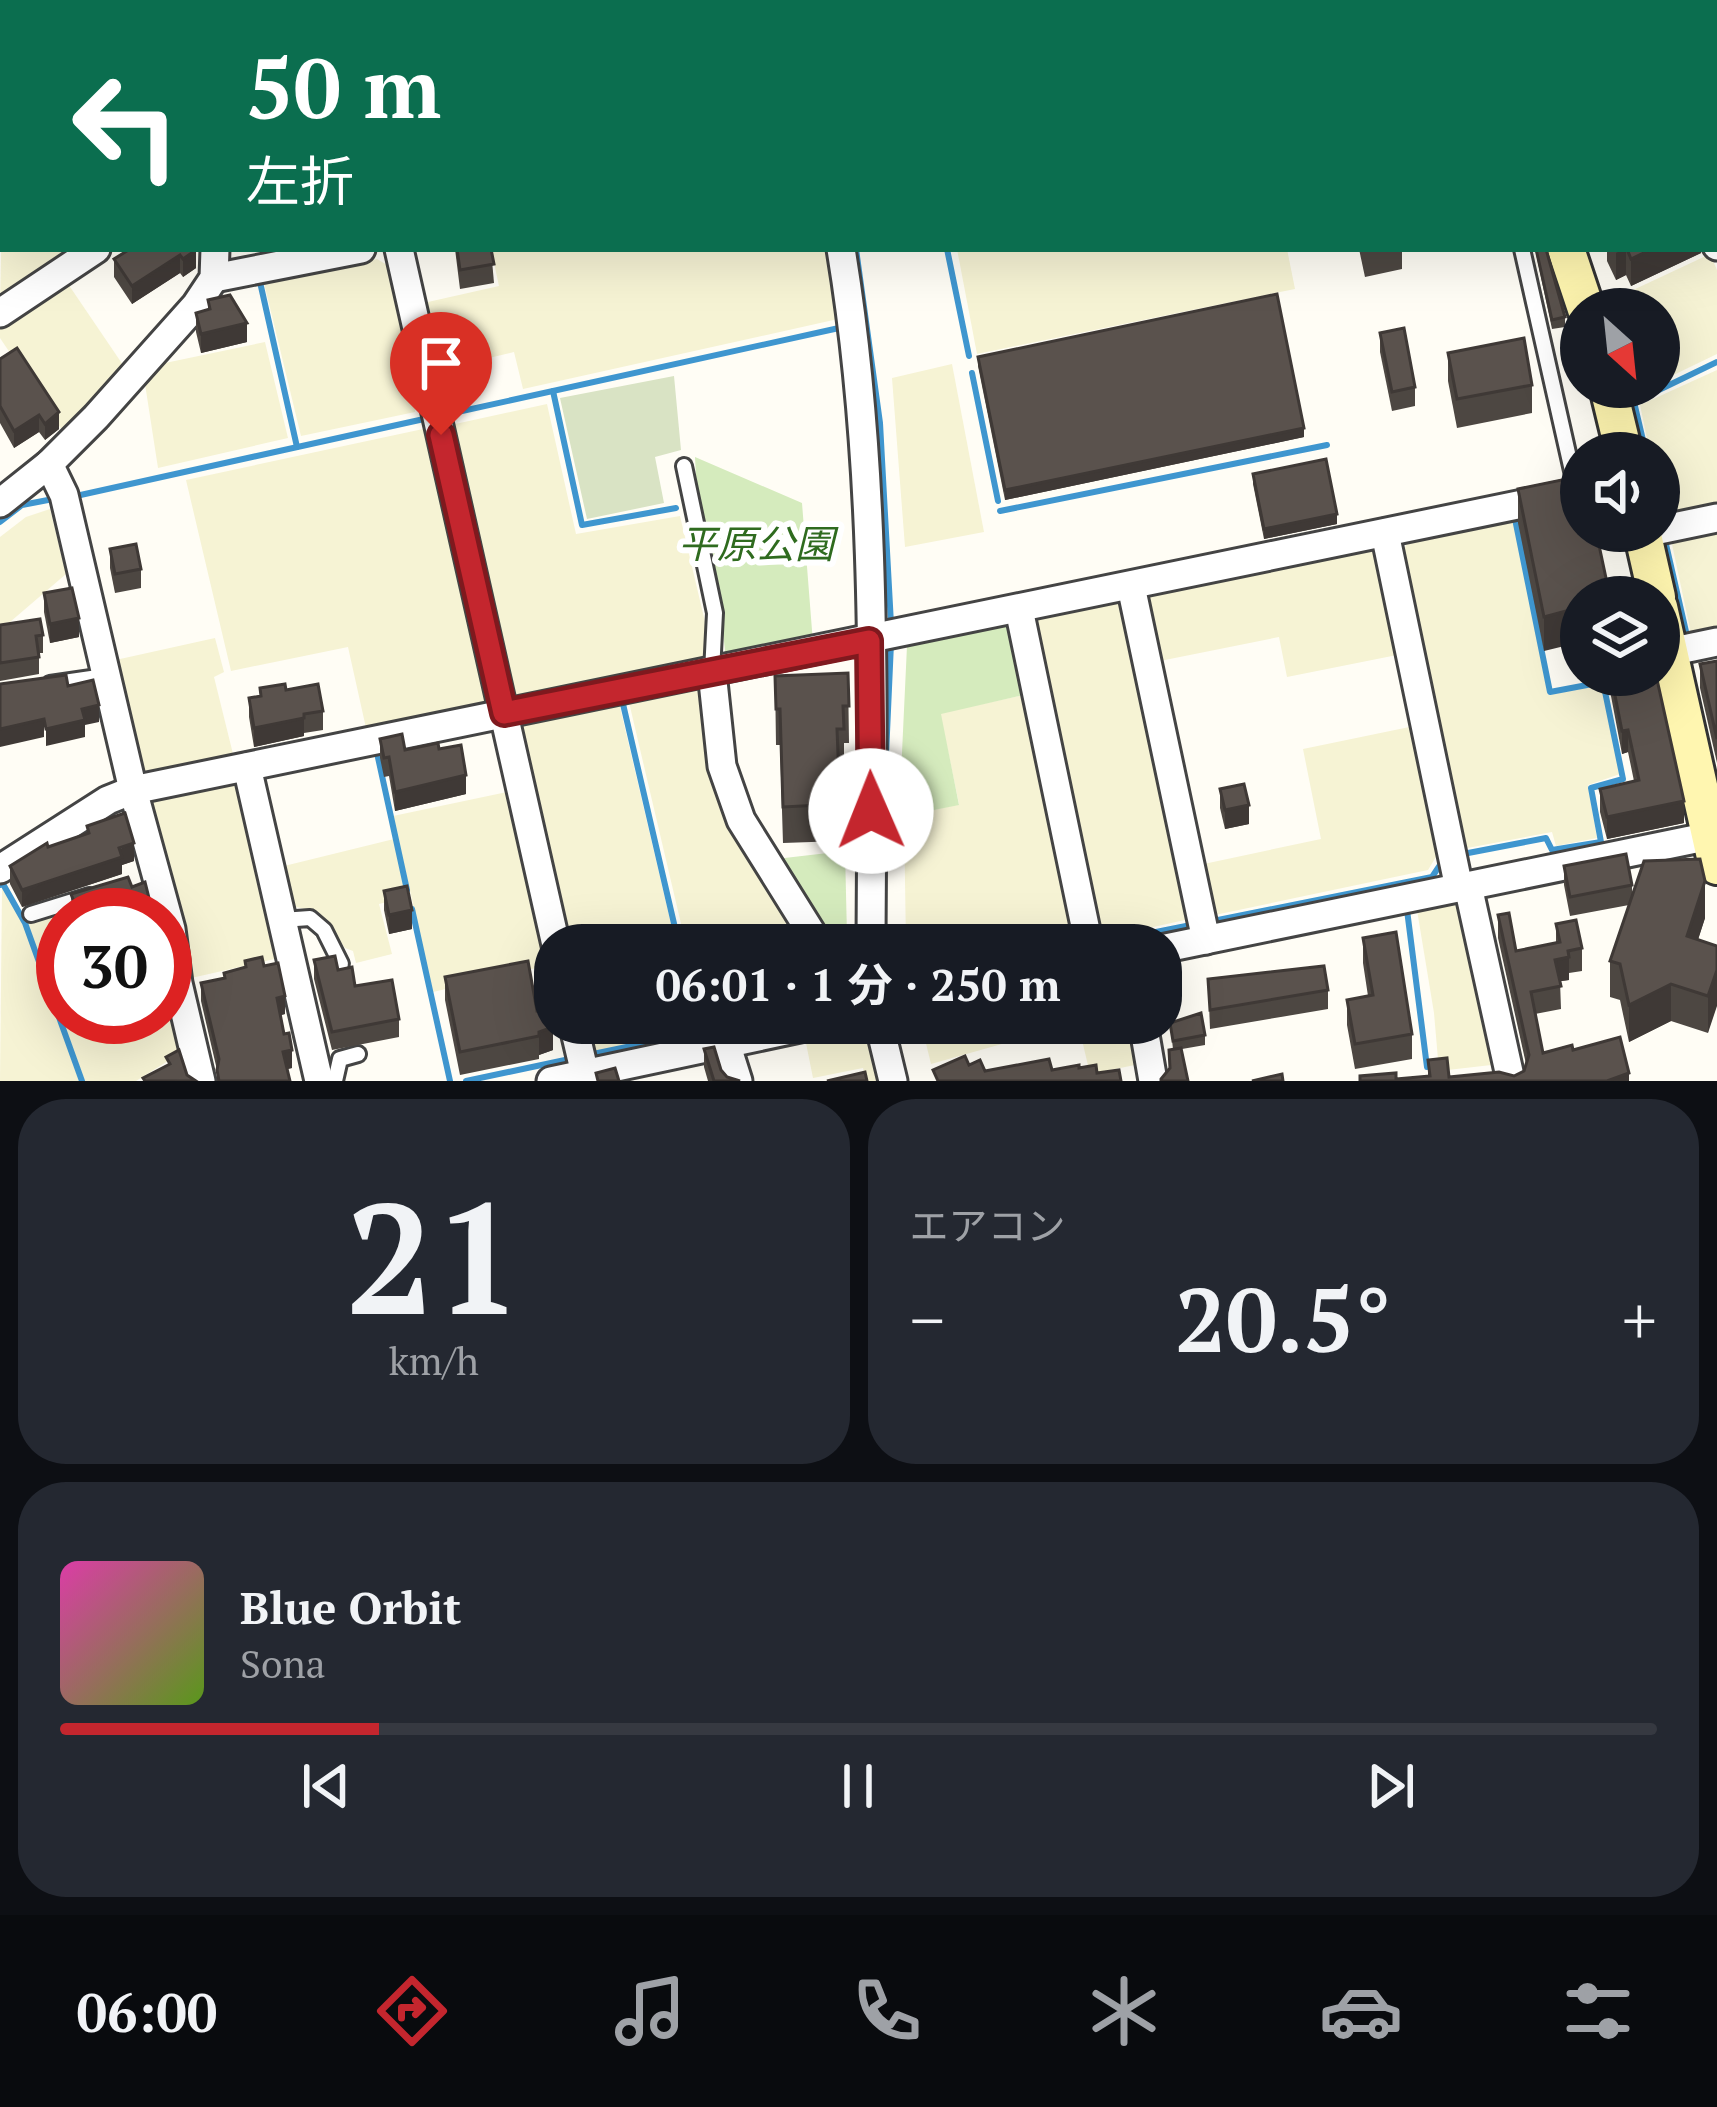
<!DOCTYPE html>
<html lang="ja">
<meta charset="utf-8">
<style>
:root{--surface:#171b24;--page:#242831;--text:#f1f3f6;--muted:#9ea1a6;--line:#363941;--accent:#c4262e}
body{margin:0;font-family:"PT Serif","Noto Sans JP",serif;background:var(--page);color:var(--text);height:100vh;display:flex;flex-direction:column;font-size:45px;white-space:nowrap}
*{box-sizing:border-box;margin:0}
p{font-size:39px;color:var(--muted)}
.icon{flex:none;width:66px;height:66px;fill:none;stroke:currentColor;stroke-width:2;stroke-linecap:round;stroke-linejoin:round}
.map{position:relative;height:1081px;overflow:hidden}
.drawer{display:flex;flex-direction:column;gap:18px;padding:18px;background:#0d0f14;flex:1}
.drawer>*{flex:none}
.banner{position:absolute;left:0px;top:0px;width:1719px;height:252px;box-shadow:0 12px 48px #0002;background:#0b6e4f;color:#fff;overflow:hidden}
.needle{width:78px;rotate:153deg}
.buttons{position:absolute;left:1560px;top:288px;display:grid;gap:24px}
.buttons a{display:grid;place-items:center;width:120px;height:120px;border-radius:50%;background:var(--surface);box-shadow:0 12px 48px #0002;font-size:60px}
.speed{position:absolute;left:36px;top:888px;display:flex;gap:24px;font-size:60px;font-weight:700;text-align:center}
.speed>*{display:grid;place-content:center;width:156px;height:156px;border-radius:50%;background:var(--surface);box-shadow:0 12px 48px #0002;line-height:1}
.speed .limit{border:18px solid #d22;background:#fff;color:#111}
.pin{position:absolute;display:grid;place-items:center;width:102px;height:102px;color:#fff;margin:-123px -51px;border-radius:50% 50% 50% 0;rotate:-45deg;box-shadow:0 0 12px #0007}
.pin .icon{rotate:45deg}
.me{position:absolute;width:132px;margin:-66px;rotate:359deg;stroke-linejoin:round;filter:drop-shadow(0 0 9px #0008)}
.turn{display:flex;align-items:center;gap:42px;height:252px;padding:0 48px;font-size:54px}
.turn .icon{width:156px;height:156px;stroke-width:2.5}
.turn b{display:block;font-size:84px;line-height:102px}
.big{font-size:90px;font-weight:700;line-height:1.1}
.drawer .tile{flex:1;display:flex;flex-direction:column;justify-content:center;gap:18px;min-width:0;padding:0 42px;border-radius:48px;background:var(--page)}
.drawer .dial{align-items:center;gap:0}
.dial b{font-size:156px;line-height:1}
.song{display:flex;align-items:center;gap:36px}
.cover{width:144px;height:144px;border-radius:18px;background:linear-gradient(135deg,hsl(320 70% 55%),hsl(90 70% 35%))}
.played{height:12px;border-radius:6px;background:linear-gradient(90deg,var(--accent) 20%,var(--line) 20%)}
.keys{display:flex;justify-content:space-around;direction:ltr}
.heat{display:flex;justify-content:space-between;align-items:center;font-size:66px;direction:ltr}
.drawer .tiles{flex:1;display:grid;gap:18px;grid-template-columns:1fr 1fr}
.tile:last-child{grid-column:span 2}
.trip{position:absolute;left:534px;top:924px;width:648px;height:120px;border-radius:48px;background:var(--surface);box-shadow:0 12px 48px #0002;font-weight:700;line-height:120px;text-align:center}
.tabs{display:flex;height:192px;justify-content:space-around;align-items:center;background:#090b0e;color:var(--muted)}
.tabs .icon{width:84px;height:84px}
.tabs .on{color:var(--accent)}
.tabs b{font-size:54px;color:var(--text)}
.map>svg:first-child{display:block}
.farmland{fill:#f6f3d4}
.green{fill:#d5ebbd}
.cemetery{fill:#d9e3c4}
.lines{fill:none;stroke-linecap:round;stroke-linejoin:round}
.stream{stroke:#3f96cf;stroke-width:6}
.lane-casing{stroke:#444;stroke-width:20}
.street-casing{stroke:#444;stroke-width:33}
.secondary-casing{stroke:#333;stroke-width:42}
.lane{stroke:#fff;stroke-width:14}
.street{stroke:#fff;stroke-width:27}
.secondary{stroke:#fff6b0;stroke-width:36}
.wall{fill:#4d4742}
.shaded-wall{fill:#3f3936}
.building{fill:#5a524d;stroke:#3f3936;stroke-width:3}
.route-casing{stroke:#7f191e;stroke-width:30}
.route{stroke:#c4262e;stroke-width:21}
.labels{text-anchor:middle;stroke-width:12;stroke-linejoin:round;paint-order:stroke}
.park-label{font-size:39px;font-style:italic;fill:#2f6b1f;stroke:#fff}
</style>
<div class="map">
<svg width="1717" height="1081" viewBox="0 0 1717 1081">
<rect width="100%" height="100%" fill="#fffdf5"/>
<g class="farmland">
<polygon points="3,164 3,249 87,249 0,306"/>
<polygon points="491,249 829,249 838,319 523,389 514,352 434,371 419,304 499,286"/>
<polygon points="957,249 1287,249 1295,289 977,354"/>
<polygon points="1710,254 1717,270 1717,354 1659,382 1659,309 1619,309 1616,298"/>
<polygon points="377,259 387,265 418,391 415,412 301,436 264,283"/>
<polygon points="64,278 123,365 64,433 0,338 0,322"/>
<polygon points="265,342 288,438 158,468 145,384 165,363"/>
<polygon points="952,364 984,532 905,547 892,378"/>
<polygon points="1717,370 1717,505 1677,512 1662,507 1659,453 1650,453 1640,405"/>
<polygon points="547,404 576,534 680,516 706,626 705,658 514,698 508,695 446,426"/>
<polygon points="423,429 487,699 481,705 366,728 348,647 231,671 186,480"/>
<polygon points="50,509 66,574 10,622 0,624 0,537 26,517"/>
<polygon points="1513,519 1548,695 1601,685 1620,774 1588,785 1597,838 1556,846 1552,832 1462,849 1404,550 1408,540"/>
<polygon points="1717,526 1717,633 1692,638 1670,535"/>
<polygon points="1370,549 1382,555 1402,654 1287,677 1279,637 1155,662 1144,602 1149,594"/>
<polygon points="1120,600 1128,604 1194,918 1099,939 1034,624 1039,618"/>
<polygon points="215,638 224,672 214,677 234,758 147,776 139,773 111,661"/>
<polygon points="693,684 701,688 716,773 810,945 686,945 628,698"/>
<polygon points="1024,695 1075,942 906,945 904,817 959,804 940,713"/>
<polygon points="619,703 676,945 565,945 519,724"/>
<polygon points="1419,725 1442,847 1428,870 1210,916 1199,865 1321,839 1303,749"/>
<polygon points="235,777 283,957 187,979 146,802 149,796"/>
<polygon points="507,792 549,965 433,992 393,816"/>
<polygon points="394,839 407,897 379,904 392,954 356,963 353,951 345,948 329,926 305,909 292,906 276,868"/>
<polygon points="2,887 23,924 79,1081 0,1081"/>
<polygon points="1457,896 1500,1064 1439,1071 1434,1013 1416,904"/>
<polygon points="62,911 63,1017 165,1017 165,944 187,1049 136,1081 85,1081 27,923"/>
<polygon points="583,1023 694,1023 696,1030 590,1052"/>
<polygon points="921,1023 1012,1023 1016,1040 931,1064"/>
<polygon points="1078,1023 1138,1023 1145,1063 1090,1074"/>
<polygon points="861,1028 872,1032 885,1081 866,1081 863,1068 813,1078 805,1038"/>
</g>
<g class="green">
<polygon points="695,457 802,503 813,643 726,660 722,622 698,514"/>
<polygon points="1005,625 1012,629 1024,695 941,714 959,805 899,817 907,646"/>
<polygon points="845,851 847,936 827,940 776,859"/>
</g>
<polygon class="cemetery" points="674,376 681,450 655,457 664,503 587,519 560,398"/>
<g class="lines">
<g class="stream">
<polyline points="0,159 3,157"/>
<polyline points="856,249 880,423 891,624"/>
<polyline points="947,249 969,356"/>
<polyline points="260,282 297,447"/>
<polyline points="972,373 998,501"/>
<polyline points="553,391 582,525 676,508"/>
<polyline points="444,415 839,328"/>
<polyline points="1646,453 1634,402 1717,362"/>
<polyline points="76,496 424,419"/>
<polyline points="1000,511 1327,445"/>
<polyline points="0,522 22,505 48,500"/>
<polyline points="1665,540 1687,636"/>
<polyline points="623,704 679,945"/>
<polyline points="377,753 407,890"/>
<polyline points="886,755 891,643"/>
<polyline points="1463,854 1546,838 1552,850 1601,842 1591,788 1623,779 1603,682 1550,692 1515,519"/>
<polyline points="0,885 3,884 25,923 82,1081"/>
<polyline points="412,909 450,1081"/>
<polyline points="1407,910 1427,1067"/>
<polyline points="1213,921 1432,877 1442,862"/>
<polyline points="1121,939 1191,925"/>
<polyline points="593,1054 742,1023"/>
<polyline points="466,1081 565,1060"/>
</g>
<defs>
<g id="lane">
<polyline points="1522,249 1577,493"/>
<polyline points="684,466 715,613 712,672"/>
<polyline points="50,684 105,676"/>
<polyline points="31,914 89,896"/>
<polyline points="282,920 310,918 324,930 341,964"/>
<polyline points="335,1081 340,1059 358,1054"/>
</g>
<g id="street">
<polyline points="137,0 138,3"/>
<polyline points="570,0 571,3"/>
<polyline points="617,0 618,3"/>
<polyline points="783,0 783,3"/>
<polyline points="8,3 13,0"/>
<polyline points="1716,95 1717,95"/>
<polyline points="1716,244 1717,246"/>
<polyline points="399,249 556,945"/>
<path d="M 841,249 C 879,478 872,713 871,945"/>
<polyline points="214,278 361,249"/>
<polyline points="0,313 96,249"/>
<polyline points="49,464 64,495 133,790 171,929 178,983 201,1081"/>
<polyline points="0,503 49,464 96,417 196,305 214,278 215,249"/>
<polyline points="1659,530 1717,518"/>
<polyline points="1385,533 1459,888"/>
<polyline points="1131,586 1206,940"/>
<polyline points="1019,609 1089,945"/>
<polyline points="1669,652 1717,642"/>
<polyline points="712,672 722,766 741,820 819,945"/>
<polyline points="247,767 319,1081"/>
<polyline points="0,869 108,800 133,790 1581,492"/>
<polyline points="1468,886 1511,1081"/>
<polyline points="1161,949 1710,836"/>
<polyline points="573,1023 585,1074"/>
<polyline points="879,1023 893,1081"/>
<polyline points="1143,1023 1153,1081"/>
<polyline points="726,1043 738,1081"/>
<polyline points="551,1081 823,1023"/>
</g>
<g id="secondary">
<polyline points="1380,0 1383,3"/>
<polyline points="1508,0 1509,3"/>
<polyline points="1566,249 1586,309"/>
<polyline points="1608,387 1624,453"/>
<polyline points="1642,531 1657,597"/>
<polyline points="1659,607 1717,866"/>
</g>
</defs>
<use href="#lane" class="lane-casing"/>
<use href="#street" class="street-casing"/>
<use href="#secondary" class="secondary-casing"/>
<use href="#lane" class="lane"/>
<use href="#street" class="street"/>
<use href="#secondary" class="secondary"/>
</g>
<g class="wall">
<polygon points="196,249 196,268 183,277 180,273 132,304 114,277 114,259"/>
<polygon points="455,249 491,249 494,283 460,289"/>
<polygon points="1359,249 1402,249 1402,269 1365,277"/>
<polygon points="1535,249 1565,317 1565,327 1552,329"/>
<polygon points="1607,249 1701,249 1701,253 1631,286 1626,275 1616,280 1607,261"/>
<polygon points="208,300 247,342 201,353 196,332 196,313 208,310"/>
<polygon points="1380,333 1415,387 1415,406 1392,411 1380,352"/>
<polygon points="1448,353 1532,385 1532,413 1457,428 1448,381"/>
<polygon points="978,357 1304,437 1005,500 978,366"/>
<polygon points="0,359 59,429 45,440 39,432 14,448 0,423"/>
<polygon points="1253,474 1337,524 1264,539 1253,484"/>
<polygon points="1581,476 1544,651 1518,523 1518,489"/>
<polygon points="110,549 141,569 141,588 115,593 110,568"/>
<polygon points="44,593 79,637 50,643 44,612"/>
<polygon points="0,625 43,635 43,653 39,653 39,674 0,681"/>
<polygon points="1717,661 1717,763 1700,688 1700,664"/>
<polygon points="848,673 849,743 844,743 844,766 838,766 840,841 783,843 780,745 776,745 775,676"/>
<polygon points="1607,675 1656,675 1684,823 1607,839 1600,812 1600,789 1634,781 1628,752 1622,754"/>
<polygon points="260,688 286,690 323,711 323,730 304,733 304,736 254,747 249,717 249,698 260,696"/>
<polygon points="380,739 405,750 439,749 466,794 395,811 389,776 384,777 380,758"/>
<polygon points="1220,789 1249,824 1225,829 1220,808"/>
<polygon points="87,826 134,861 122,865 122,874 22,907 10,884 10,866 48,847 87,834"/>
<polygon points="1564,866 1632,885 1632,896 1705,918 1698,940 1717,946 1708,1033 1671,1021 1629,1042 1620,1000 1610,997 1610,961 1629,905 1570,916 1564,885"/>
<polygon points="132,887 153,915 72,915 71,894"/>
<polygon points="384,891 412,929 389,934 384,910"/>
<polygon points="1498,915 1516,951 1556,943 1556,924 1582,948 1582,971 1569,973 1569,980 1560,981 1561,1009 1535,1014 1543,1053 1573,1050 1629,1081 1396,1079 1428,1076 1428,1060 1449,1077 1514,1076 1524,1071 1526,1064 1498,938"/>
<polygon points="1363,938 1412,1034 1412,1059 1355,1069 1347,1025 1347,1000 1368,996 1363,963"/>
<polygon points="314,960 338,970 355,986 399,1019 399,1037 332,1050 314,979"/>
<polygon points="245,961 264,966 285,1014 281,1015 292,1068 287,1069 290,1081 217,1081 217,1070 201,1001 201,983 224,978 224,973 245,968"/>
<polygon points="445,977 537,1011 553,1050 539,1055 539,1059 460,1075 445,1000"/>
<polygon points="1208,979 1328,990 1328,1009 1210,1029"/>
<polygon points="1170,1023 1205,1035 1205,1045 1182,1049 1169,1069 1169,1050 1173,1049"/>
<polygon points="704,1049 727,1077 740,1081 708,1081 704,1067"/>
</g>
<g class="shaded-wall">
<rect x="365" y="0" width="21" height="3"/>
<polygon points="451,0 474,0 474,3 440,3"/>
<polygon points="635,0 680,0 680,1 670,3 635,3"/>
<polygon points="1624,249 1626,249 1626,275 1616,280 1616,253"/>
<polygon points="1652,249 1701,249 1701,253 1631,286 1631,259"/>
<polygon points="196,250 196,268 183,277 183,259"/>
<polygon points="180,255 180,273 132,304 132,286"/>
<polygon points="247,323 247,342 201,353 201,334"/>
<polygon points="59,412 59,429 45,440 45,424"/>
<polygon points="39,415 39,432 14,448 14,431"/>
<polygon points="1304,428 1304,437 1005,500 1005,490"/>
<polygon points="1337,514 1337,524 1264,539 1264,529"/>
<polygon points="1581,607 1581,642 1544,651 1544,617"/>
<polygon points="79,618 79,637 50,643 50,624"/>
<polygon points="99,705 99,722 85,725 85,737 46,746 46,729 82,709"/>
<polygon points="304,718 304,736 254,747 254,728"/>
<polygon points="44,719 44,737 0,747 0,729"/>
<polygon points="1628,730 1628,752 1622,754 1622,731"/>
<polygon points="466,775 466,794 395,811 395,792"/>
<polygon points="1684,801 1684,823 1607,839 1607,817"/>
<polygon points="1249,805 1249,824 1225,829 1225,810"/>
<polygon points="134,843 134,861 122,865 122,874 22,907 22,890"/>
<polygon points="1705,881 1705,918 1687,972 1687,936"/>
<polygon points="412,910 412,929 389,934 389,915"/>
<polygon points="1569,957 1569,980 1555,982 1555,960"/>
<polygon points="1717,970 1717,1006 1708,1033 1708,996"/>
<polygon points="1671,984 1671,1021 1629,1042 1629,1005"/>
<polygon points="285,996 285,1014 277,1016 277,998"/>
<polygon points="553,1027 553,1050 539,1055 539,1032"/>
<polygon points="292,1050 292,1068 283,1070 283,1052"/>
<polygon points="1629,1073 1629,1081 1607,1081"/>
</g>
<g class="building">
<polygon points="46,0 89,0 89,3 48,3"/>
<polygon points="159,0 190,0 191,3 160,3"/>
<polygon points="327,0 363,0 364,3 317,3"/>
<polygon points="410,0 451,0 440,3 411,3"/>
<polygon points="476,0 558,0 559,3 476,3"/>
<polygon points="1015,0 1328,0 1329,3 1016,3"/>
<polygon points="130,249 196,249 196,250 183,259 180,255 132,286 114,259"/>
<polygon points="457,249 491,249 494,264 460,270"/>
<polygon points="1536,249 1546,249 1565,317 1552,320"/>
<polygon points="1627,249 1652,249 1631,259"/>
<polygon points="1277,294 1304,428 1005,490 978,357"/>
<polygon points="230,295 247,323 201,334 196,313 210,309 208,300"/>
<polygon points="1404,328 1415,387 1392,392 1380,333"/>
<polygon points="1524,338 1532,385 1457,399 1448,353"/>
<polygon points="17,348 59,412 45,424 39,415 14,431 0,406 0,359"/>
<polygon points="1326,459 1337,514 1264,529 1253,474"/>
<polygon points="1581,476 1581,531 1596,531 1610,597 1581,597 1581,607 1544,617 1518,489"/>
<polygon points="136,544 141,569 115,574 110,549"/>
<polygon points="72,588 79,618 50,624 44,593"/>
<polygon points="40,619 43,635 36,636 39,657 0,663 0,625"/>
<polygon points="1717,661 1717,739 1700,664"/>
<polygon points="848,673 849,706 843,706 844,729 837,729 840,804 783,807 780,709 776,709 775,676"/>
<polygon points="66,675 68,686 93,680 99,705 82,709 85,720 46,729 44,719 0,729 0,684"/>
<polygon points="1611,675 1656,675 1684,801 1607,817 1600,789 1639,780 1628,730 1622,731"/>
<polygon points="285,684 286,690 318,684 323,711 304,714 304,718 254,728 249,698 261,696 260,688"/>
<polygon points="402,734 405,750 438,743 439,749 461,745 466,775 395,792 389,757 384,758 380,739"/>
<polygon points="1244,784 1249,805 1225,810 1220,789"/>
<polygon points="125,813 134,843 119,848 122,857 22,890 10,866 47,843 48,847 89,833 87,826"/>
<polygon points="1626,854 1632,885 1570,897 1564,866"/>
<polygon points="1700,859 1705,881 1687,936 1717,946 1717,970 1708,996 1671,984 1629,1005 1620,964 1610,961 1644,861"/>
<polygon points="128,877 132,887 145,882 153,914 103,915 102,912 95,915 79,915 71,894"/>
<polygon points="407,886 412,910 389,915 384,891"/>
<polygon points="1509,913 1516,951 1560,942 1556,924 1576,920 1582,948 1568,951 1569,957 1555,960 1561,986 1531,992 1543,1053 1572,1045 1573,1050 1620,1037 1629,1073 1607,1081 1360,1081 1360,1076 1396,1073 1396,1079 1430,1076 1428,1060 1447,1058 1449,1077 1499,1072 1514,1076 1524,1071 1529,1055 1498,915"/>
<polygon points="1396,932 1412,1034 1355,1044 1347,1000 1373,995 1363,938"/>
<polygon points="335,956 338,970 352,967 355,986 392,980 399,1019 332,1032 314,960"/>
<polygon points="262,957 264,966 278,963 285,996 277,998 284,1034 289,1033 292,1050 283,1052 290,1081 219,1081 217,1070 219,1059 201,983 225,978 224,973 246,967 245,961"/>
<polygon points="528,961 537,1011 550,1008 553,1027 539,1032 539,1036 460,1052 445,977"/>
<polygon points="1324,966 1328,990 1210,1010 1208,979"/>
<polygon points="1201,1013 1205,1035 1173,1041 1170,1023"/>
<polygon points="714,1047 721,1070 727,1077 740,1081 714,1081 704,1049"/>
<polygon points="1181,1048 1188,1081 1161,1081 1161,1079 1170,1068 1169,1050"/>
<polygon points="179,1050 187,1075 196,1081 145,1081 143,1078 170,1064 166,1057"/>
<polygon points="965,1056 969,1065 980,1060 985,1071 1049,1059 1052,1070 1079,1065 1079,1068 1096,1065 1097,1073 1119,1070 1121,1081 938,1081 933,1070"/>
<polygon points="615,1068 619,1081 598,1081 596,1073"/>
<polygon points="865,1072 867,1081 827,1081"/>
<polygon points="1282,1074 1283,1081 1252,1081"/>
</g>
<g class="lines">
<defs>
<polyline id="route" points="441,435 504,713 869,641 871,811"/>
</defs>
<use href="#route" class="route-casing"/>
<use href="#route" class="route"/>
</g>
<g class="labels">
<g class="park-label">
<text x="756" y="558">平原公園</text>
</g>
</g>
</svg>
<div class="buttons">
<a><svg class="needle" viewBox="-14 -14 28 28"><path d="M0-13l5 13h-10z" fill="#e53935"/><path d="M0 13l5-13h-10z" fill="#9ea1a6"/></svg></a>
<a><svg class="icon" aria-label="sound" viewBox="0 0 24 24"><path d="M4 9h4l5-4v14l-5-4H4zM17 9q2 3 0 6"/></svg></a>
<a><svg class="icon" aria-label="layers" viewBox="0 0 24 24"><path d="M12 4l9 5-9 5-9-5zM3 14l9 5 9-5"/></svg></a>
</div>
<div class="speed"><div class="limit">30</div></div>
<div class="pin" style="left:441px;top:435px;background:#d93025"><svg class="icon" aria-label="arrive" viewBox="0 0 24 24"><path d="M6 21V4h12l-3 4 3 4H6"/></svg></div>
<svg class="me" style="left:871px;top:811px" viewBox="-20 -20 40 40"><circle r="19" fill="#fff"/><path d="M0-13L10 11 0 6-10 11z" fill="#c4262e"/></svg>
<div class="trip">06:01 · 1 分 · 250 m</div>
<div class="banner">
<div class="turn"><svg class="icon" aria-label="left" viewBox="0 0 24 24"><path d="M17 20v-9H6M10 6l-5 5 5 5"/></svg><div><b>50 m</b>左折</div></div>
</div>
</div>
<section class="drawer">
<div class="tiles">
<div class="tile dial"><b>21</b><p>km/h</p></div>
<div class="tile"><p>エアコン</p>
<div class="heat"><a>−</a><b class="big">20.5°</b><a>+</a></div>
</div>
<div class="tile">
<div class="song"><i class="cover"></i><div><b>Blue Orbit</b><p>Sona</p></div></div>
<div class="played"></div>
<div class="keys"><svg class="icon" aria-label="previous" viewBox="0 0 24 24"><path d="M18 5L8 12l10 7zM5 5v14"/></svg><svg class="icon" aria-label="pause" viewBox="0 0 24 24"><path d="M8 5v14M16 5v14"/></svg><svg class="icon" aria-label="next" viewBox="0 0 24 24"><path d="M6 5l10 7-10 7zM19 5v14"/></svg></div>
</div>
</div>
</section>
<nav class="tabs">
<b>06:00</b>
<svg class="icon on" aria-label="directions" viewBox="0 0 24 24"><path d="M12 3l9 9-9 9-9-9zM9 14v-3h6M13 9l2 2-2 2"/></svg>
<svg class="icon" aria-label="music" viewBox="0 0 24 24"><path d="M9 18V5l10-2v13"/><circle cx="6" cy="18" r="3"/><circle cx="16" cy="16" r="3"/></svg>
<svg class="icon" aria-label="phone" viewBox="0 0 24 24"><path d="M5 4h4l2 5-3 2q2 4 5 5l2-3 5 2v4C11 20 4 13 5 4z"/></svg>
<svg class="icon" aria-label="climate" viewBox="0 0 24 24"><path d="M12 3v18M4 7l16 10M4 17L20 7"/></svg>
<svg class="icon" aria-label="car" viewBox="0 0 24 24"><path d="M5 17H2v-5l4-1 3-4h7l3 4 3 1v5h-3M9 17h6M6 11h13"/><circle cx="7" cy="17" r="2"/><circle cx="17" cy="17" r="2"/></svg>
<svg class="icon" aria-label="filters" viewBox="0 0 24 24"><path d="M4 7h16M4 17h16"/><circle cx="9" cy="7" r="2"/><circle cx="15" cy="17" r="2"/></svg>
</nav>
